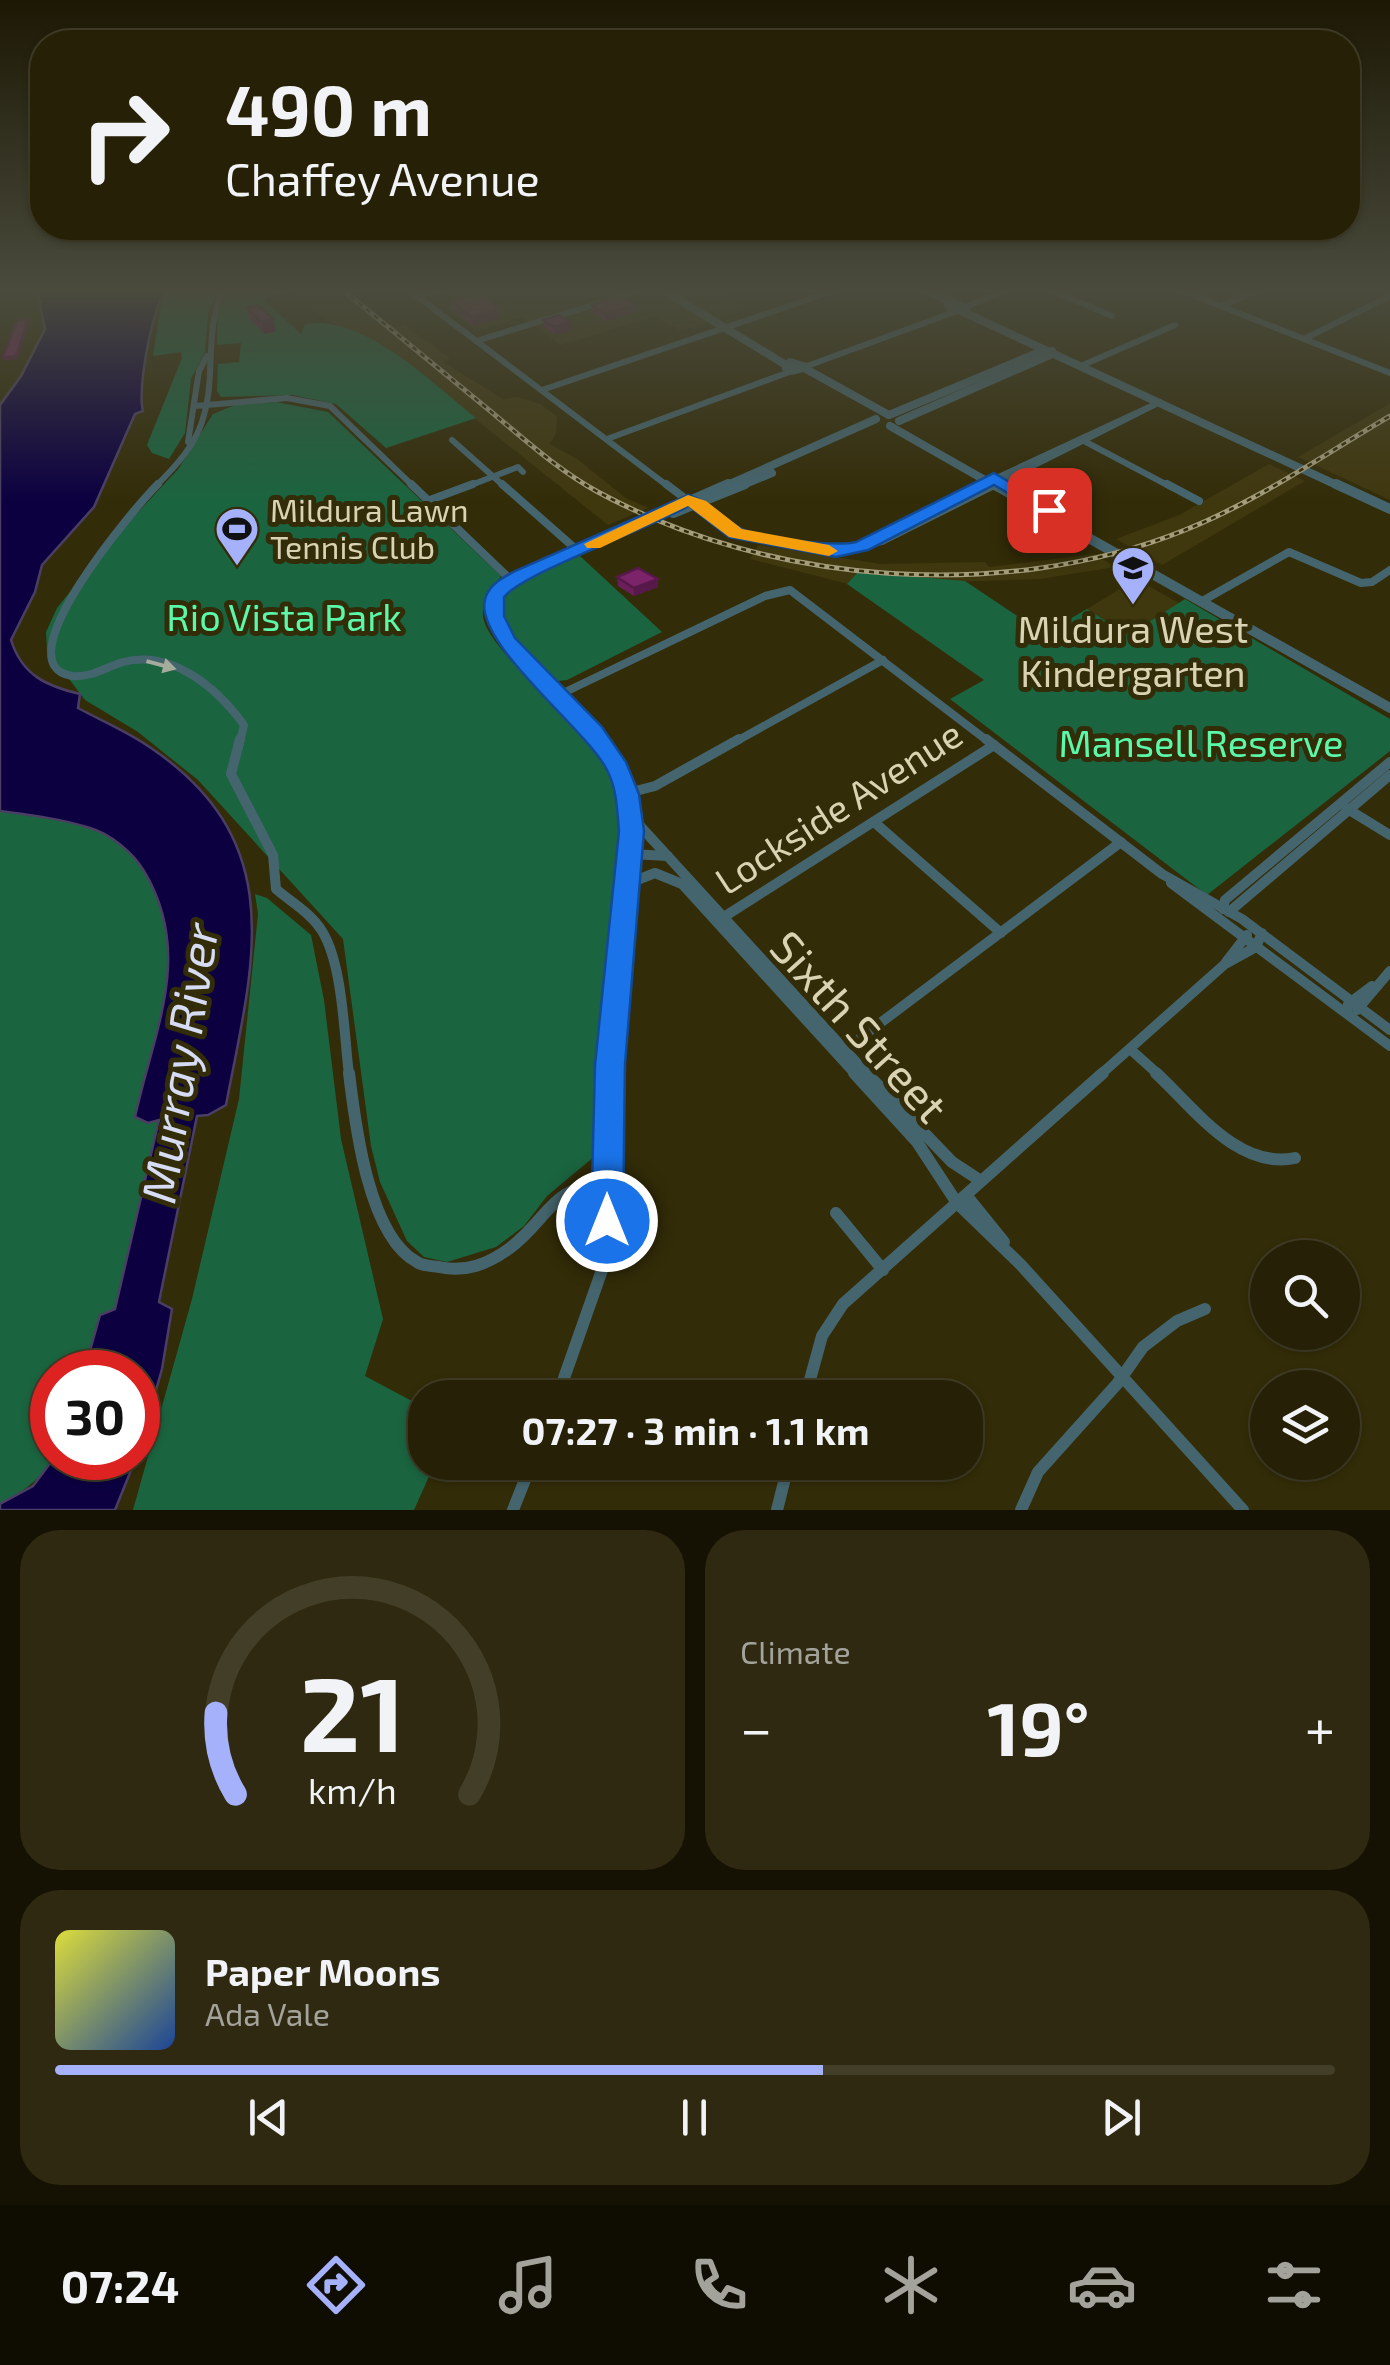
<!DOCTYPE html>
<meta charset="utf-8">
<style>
:root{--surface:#262106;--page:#2e2910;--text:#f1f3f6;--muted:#a4a39b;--line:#423e28;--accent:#a6b1fc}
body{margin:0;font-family:"Exo 2",sans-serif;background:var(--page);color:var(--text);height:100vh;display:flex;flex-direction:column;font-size:38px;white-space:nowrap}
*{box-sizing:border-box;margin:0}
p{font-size:32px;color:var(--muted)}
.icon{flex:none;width:55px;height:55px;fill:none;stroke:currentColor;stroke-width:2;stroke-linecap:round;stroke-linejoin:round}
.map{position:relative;height:1510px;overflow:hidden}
.details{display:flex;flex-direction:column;gap:20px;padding:20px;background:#151203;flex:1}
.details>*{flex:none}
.hud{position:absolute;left:30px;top:30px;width:1330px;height:210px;border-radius:40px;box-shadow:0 2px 8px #0004,0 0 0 2px var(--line);background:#262106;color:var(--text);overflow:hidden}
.controls{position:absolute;left:1250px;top:1240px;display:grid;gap:20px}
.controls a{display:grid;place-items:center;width:110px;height:110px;border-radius:50%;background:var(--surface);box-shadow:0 2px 8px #0004,0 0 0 2px var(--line);font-size:50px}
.speed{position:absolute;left:30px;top:1350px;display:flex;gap:20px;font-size:50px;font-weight:700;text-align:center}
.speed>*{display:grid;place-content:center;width:130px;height:130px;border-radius:50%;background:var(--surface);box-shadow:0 2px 8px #0004,0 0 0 2px var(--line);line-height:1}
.speed .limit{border:15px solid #d22;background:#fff;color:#111}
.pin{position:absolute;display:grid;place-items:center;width:85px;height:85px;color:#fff;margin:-42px;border-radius:20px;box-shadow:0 5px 15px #0006}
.me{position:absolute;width:110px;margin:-55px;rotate:0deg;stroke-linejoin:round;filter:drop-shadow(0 0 8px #0008)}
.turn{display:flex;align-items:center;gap:35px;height:210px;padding:0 30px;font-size:45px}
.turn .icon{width:130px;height:130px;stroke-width:2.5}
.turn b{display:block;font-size:70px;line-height:85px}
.big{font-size:75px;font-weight:700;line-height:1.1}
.details .card{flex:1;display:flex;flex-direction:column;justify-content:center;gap:15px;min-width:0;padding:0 35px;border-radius:40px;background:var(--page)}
.details .dial{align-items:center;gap:0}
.dial svg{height:260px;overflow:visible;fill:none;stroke:var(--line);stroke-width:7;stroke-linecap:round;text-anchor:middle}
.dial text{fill:var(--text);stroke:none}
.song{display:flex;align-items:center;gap:30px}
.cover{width:120px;height:120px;border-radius:15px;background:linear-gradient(135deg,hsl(60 70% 55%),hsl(220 70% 35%))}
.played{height:10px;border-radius:5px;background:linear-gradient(90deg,var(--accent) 60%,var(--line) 60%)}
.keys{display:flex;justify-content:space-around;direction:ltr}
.heat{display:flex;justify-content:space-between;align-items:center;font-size:55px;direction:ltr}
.details .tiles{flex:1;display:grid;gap:20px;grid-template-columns:1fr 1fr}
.card:last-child{grid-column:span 2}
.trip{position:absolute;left:408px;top:1380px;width:575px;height:100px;border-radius:40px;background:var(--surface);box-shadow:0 2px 8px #0004,0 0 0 2px var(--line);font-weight:700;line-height:100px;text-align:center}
.tab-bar{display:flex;height:160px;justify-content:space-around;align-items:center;background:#0f0d02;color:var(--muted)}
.tab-bar .icon{width:70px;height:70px}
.tab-bar .on{color:var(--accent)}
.tab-bar b{font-size:45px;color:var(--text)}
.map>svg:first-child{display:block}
.built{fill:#3f370e}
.green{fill:#1b6440}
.water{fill:#0c0041;stroke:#4a3f63;stroke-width:2.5}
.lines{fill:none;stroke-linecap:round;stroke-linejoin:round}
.minor-far3{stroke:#45656e;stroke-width:6}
.minor-far2{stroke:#45656e;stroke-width:8}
.minor-far1{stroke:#45656e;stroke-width:10}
.minor{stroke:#45656e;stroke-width:12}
.tertiary-far2{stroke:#45656e;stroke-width:8}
.tertiary-far1{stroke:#45656e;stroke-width:10}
.tertiary{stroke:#45656e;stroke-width:12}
.rail-casing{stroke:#a49d7c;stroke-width:5}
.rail{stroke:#332c08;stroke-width:2.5;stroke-dasharray:5;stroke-linecap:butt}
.wall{fill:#6a1f5a}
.shaded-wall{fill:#56194a}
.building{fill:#7b2469;stroke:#56194a;stroke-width:2.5}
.oneway{fill:#a6ac9b}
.route{fill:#1a73e8;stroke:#114b97;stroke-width:2.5}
.slow{fill:#f59e0b}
.labels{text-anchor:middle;stroke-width:10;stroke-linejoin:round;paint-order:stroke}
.far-poi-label{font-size:32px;fill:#dad3b3;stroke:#332c08;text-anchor:start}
.park-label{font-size:38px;fill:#5af8a8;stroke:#332c08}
.poi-label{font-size:38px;fill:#dad3b3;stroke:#332c08}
.street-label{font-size:38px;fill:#dad3b3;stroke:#332c08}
.near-street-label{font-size:45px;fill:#dad3b3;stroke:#332c08}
.near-water-label{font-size:48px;font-style:italic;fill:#d7dcf5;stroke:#332c08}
</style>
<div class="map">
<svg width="1390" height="1510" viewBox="0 0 1390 1510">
<rect width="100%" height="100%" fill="#332c08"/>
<g class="built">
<polygon points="293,290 345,290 395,328 404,325 450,358 443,362 503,399 518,397 540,404 557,416 556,433 550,444 577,459 626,498 648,508 608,525 384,346 327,320 303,304"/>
<polygon points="422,290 735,290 723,295 749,309 681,331 655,316 561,345 522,317 477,331 445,308 460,302 448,294 433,298"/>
<polygon points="1390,403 1390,500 1298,457 1384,407"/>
<polygon points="1269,464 1305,481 1162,565 1116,539 1179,515"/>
<polygon points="758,545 881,564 985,562 989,567 1094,554 1115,567 1040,579 852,585 750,559"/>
<polygon points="1136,579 1179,603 1128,635 1087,609"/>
</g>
<g class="green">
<polygon points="168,290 218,290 208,314 205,352 191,379 185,433 169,459 152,453 147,445 182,358 181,352 153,356 162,298"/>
<path d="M 228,290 L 292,290 L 264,300 L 301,334 L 305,324 C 364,314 432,383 476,418 L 386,448 L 336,404 L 293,395 L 221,397 L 217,391 L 218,364 L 239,362 L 241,343 L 217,345 L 218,314 Z"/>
<path d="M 276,402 L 328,412 L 501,576 C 494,589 482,598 483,616 C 486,650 588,729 610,776 C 629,817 617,869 614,912 C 608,993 601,1075 595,1156 L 547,1196 L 524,1226 L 496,1247 L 447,1262 L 424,1257 L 407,1241 L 380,1182 L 371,1146 L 343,939 L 198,780 L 138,732 L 85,700 L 47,650 L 46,632 L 57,608 L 106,547 L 179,468 L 213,414 L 235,405 Z"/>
<polygon points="580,556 662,632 567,680 558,681 510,634 501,602 519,582"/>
<polygon points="858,572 965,581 1044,634 1087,609 1128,635 1185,599 1390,719 1390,751 1207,895 950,699 984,680 847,584"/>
<path d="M 0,811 C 31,815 62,819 90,828 C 111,834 133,853 144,871 C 194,955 154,1029 135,1117 L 148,1123 L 160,1119 L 115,1309 L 100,1315 L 84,1372 L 52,1372 C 52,1445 71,1466 0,1504 Z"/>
<polygon points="255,894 267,898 311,935 324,1000 341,1139 383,1319 365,1376 425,1408 425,1462 435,1463 414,1510 133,1510 192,1299 239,1099 258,914"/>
</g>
<g class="water">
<path d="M 37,290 L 167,290 C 152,306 137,390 143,411 L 135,414 L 94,507 L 42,565 L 35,592 L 11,640 C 22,675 46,686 80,694 L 78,708 C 102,721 129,732 151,748 C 291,843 253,964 226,1105 L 208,1115 L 197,1116 L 159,1302 L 172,1309 L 162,1369 L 138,1454 L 138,1372 L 84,1372 L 100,1315 L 115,1309 L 159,1120 L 148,1123 L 135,1117 C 154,1029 194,955 144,871 C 133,853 111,834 90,828 C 62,819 31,815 0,811 L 0,405 L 21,376 L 45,329 Z"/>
<polygon points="54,1458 136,1458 115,1510 0,1510 0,1504 33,1486"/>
</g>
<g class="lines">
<g class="minor-far3">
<polyline points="409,290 669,487"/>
<polyline points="1051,290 1112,316"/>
<polyline points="1180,290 1390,373"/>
<polyline points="417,296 442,290"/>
<polyline points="615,298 641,290"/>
<polyline points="967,306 1006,290"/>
<polyline points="1221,306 1259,290"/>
<polyline points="1304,339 1390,296"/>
<polyline points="476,341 600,303"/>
<polyline points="1083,365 1175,325"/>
<polyline points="807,366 957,311"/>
<polyline points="542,390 836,290"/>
<polyline points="195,406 287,398 330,406 414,487"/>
<polyline points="607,439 792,371"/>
<polyline points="452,440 505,487"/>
<polyline points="1084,441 1171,487"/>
<polyline points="188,442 199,371 207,356"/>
<path d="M 155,487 C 176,466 197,444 204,415 C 216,373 204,331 223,290"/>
<polyline points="466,487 518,467 523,472"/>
<polyline points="977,487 1160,402"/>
<polyline points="991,487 1160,402"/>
</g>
<g class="minor-far2">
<path d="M 158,484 C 135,507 0,665 72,676 C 91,678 106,667 123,662 C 172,649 217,688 244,725 L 240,742"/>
<polyline points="411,484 511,580"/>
<polyline points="502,484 578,551"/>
<polyline points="666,484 687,500"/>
<polyline points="1167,484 1199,501"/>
<polyline points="430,500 473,484"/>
<polyline points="696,506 736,533 841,552 882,541 996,484"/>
<polyline points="868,542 982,484"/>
<polyline points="1204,600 1289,552 1361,583 1372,582 1390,570"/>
<polyline points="559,695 765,596 790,590 989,742"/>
<polyline points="735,742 883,660"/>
</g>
<g class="minor-far1">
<path d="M 240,739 L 231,774 L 273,855 L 276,889 C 291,902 311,913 322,931 C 343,965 344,1035 349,1075"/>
<polyline points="986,739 1162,874 1242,919 1390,1030"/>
<polyline points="628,793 655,786 739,739"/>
<polyline points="1346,808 1390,835"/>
<polyline points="630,815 868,1075"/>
<polyline points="874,822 1001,933"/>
<polyline points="1171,883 1390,1046"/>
<polyline points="627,884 655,873 682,884 856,1075"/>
<polyline points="1223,909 1225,900 1390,762"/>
<polyline points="1229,912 1390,775"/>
<polyline points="719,920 994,745"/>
<polyline points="1226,962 1247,935"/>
<polyline points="1357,1010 1390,971"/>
<polyline points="1347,1013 1348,1004 1372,986"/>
<polyline points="1130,1049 1159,1075"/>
<polyline points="843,1051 1121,842"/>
<polyline points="610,1075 630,854 668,856"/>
<polyline points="1100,1075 1225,964 1256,947 1262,933"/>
</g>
<g class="minor">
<path d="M 349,1073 C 355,1123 368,1236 417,1262 C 422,1266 433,1266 439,1267 C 466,1273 488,1264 510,1248 C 549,1218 551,1186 607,1183"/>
<polyline points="854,1073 917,1142 957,1203 1021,1265 1243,1510"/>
<polyline points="866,1073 952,1162 981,1181"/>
<path d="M 1156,1073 C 1194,1108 1238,1170 1295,1158"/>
<polyline points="966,1195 1004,1242"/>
<polyline points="836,1213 883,1270"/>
<polyline points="557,1398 602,1270 610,1073"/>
<polyline points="805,1398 822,1336 843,1304 1103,1073"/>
<polyline points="513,1510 532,1462"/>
<polyline points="777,1510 789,1462"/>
<polyline points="1021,1510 1038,1472 1117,1384 1143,1347 1177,1321 1205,1309"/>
</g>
<g class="tertiary-far2">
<polyline points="663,290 786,365"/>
<polyline points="922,290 955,303"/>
<polygon points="953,303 967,308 951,309 948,305"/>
<polyline points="961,311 1341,487"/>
<polygon points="790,362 807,367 792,371 786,368"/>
<polyline points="806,369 887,414"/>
<polyline points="889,415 1035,354 1052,351"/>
<polyline points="899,421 1050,355"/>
<polyline points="890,426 997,487"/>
<polyline points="723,487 876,419"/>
<polyline points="738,487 772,473"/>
</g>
<g class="tertiary-far1">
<polyline points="993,484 1390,708"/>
<polyline points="1336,484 1390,509"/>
<polyline points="673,513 745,484"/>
<path d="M 601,742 L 506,640 C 491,614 487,594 517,577 L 728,484"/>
</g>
<path class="tertiary" d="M 599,739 C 627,773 632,812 630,854"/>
<defs>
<path id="rail" d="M 343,290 C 392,330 441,370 489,410 C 524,439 558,470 598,492 C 769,585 1004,603 1185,530 C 1258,501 1323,455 1390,416"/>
</defs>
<use href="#rail" class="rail-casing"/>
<use href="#rail" class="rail"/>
</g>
<g class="wall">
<polygon points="450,301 498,305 500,318 474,326 452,310"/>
<polygon points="636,304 637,311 605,321 592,312 592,305"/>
<polygon points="247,308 276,331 265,334 250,320"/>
<polygon points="543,320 571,330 555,335 544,327"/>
<polygon points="617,577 658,579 658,587 634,596 618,586"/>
</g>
<g class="shaded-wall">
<polygon points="636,304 637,311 605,321 605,314"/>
<polygon points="498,305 500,318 474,326 472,317"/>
<polygon points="28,319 30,323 17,359 5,361 3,357"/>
<polygon points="273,319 276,331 265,334 261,322"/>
<polygon points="570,322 571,330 555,335 554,327"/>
<polygon points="658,579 658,587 634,596 634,588"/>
</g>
<g class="building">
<polygon points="480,292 498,305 495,306 499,309 472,317 450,301"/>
<polygon points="622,296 636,304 605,314 592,305"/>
<polygon points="258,305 273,319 261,322 247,308"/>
<polygon points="559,315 570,322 554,327 543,320"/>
<polygon points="28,319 16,356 3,357 17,320"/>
<polygon points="638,568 658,579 634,588 617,577"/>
</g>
<defs><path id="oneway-solid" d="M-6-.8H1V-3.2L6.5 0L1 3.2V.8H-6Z" transform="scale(2.5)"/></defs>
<use class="oneway" href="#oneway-solid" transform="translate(161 665) rotate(15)"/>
<linearGradient id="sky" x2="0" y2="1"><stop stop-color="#1c1804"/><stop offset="0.58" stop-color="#4a4b3d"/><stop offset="1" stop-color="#4a4b3d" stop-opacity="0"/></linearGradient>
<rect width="1390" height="501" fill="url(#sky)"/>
<path class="route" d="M 994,473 L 1058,510 L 1056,514 L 1043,514 L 994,485 L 868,550 L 836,557 L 729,537 L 689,506 C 652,527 523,573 504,597 L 504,616 L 515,638 L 602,727 L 626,762 L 639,794 L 644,831 L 625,1065 L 623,1221 L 618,1232 L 607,1237 L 595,1232 L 591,1221 L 595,1065 L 619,831 C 617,810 617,789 607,770 C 586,728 468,639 486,596 C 491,583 504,577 515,571 L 688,495 C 710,501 720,517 740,528 C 760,538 834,547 856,542 Z"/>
<polygon class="slow" points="688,495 706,501 742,529 829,545 838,551 829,556 729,537 688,506 600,548 587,548 584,544"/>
<defs>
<symbol id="stadium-pin" viewBox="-11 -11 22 30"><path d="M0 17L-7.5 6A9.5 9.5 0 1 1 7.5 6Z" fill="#a6b1fc" stroke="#332c08"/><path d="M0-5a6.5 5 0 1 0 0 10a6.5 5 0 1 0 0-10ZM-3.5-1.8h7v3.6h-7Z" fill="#111"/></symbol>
<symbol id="school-pin" viewBox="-11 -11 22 30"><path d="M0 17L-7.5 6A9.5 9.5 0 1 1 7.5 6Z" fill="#a6b1fc" stroke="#332c08"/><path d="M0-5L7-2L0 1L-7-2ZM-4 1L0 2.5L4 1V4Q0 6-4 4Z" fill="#111"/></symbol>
</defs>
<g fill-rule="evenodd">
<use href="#stadium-pin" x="212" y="504" width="50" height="68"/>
<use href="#school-pin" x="1108" y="543" width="50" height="68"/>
</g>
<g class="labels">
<g class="far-poi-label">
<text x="270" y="522">Mildura Lawn<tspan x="270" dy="37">Tennis Club</tspan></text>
</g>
<g class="park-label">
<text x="284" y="631">Rio Vista Park</text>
<text x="1201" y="757">Mansell Reserve</text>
</g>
<g class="poi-label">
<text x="1133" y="643">Mildura West<tspan x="1133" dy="44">Kindergarten</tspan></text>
</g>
<g class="street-label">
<text transform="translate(839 808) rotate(-33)" y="13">Lockside Avenue</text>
</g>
<g class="near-street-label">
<text transform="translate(859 1027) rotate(48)" y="16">Sixth Street</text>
</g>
<g class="near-water-label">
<text transform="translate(180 1063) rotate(-81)" y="17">Murray River</text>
</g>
</g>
</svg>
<div class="controls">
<a><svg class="icon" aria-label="search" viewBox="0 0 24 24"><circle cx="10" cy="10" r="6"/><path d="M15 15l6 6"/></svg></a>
<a><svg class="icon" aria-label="layers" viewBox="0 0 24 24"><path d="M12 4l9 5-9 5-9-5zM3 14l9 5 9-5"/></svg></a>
</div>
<div class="speed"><div class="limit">30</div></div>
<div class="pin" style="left:1049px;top:510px;background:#d93025"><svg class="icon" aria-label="arrive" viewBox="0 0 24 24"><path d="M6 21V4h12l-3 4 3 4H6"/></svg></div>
<svg class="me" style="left:607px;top:1221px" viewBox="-20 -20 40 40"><circle r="17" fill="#1a73e8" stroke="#fff" stroke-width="3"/><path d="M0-11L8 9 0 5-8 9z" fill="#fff"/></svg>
<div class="trip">07:27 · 3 min · 1.1 km</div>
<div class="hud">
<div class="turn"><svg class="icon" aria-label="right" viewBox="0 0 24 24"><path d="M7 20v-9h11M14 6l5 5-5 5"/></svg><div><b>490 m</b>Chaffey Avenue</div></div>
</div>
</div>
<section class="details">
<div class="tiles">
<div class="card dial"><svg viewBox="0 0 100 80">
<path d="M14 69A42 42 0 1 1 86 69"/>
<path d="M14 69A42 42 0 0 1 8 44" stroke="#a6b1fc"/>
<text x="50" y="56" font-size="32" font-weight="700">21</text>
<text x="50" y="72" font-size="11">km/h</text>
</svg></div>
<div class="card"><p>Climate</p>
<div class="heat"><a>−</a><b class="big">19°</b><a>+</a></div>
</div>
<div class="card">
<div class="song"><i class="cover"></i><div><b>Paper Moons</b><p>Ada Vale</p></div></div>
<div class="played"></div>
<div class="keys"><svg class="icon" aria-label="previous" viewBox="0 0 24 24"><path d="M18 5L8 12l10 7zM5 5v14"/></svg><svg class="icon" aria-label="pause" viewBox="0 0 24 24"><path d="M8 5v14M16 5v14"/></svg><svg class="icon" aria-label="next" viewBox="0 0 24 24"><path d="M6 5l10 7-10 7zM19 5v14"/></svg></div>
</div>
</div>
</section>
<nav class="tab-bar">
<b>07:24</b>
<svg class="icon on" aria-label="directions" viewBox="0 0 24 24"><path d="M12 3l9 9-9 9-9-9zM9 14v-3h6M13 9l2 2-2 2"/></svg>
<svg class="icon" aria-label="music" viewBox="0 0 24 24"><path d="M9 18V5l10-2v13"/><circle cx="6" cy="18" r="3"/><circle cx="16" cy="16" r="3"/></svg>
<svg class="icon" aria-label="phone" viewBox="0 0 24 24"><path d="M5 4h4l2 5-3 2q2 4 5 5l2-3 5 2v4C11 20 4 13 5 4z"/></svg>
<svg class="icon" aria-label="climate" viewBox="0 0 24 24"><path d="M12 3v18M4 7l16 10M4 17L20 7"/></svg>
<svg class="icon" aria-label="car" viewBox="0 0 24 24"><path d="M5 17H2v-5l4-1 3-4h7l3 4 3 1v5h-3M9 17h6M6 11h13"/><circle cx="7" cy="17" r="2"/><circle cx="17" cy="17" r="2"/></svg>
<svg class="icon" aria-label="filters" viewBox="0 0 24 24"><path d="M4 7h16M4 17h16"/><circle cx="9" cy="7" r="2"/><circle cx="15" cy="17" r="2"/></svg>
</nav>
